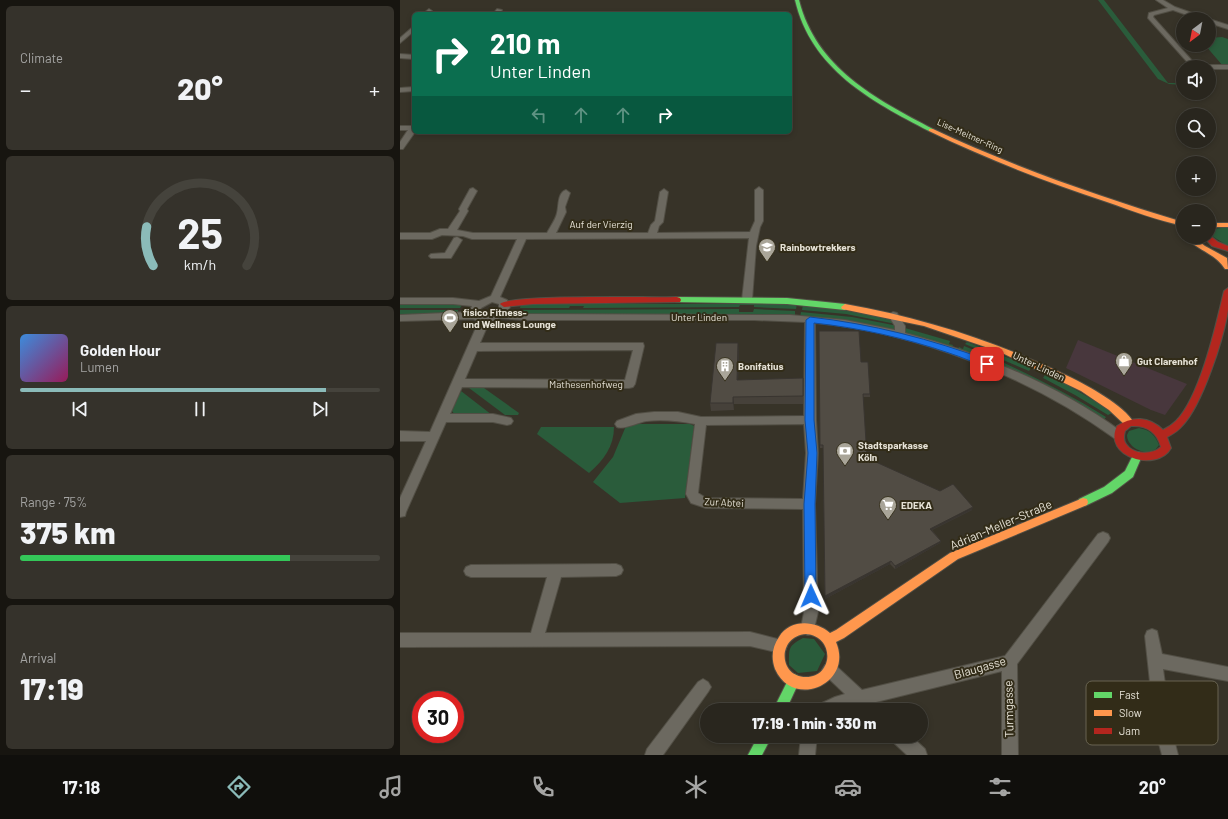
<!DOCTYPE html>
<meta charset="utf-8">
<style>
:root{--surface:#29261e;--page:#35322b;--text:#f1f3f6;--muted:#a5a5a4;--line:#45433c;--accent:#8bbbb9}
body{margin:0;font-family:Barlow,sans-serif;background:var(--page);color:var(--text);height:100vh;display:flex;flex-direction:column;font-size:15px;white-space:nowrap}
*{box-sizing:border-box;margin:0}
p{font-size:13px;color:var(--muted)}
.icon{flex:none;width:22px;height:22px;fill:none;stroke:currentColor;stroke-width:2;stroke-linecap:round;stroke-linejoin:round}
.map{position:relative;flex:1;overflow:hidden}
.side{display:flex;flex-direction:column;gap:6px;padding:6px;background:#171510;width:400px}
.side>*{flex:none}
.banner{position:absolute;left:12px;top:12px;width:380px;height:122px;border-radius:6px;box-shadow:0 2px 6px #0003,0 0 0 1px var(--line);background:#0b6e4f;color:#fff;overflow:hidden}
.needle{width:26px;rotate:212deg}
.fabs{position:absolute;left:776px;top:12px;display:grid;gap:8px}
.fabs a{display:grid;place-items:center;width:40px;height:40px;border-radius:50%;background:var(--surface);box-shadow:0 2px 6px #0003,0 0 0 1px var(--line);font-size:20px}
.speed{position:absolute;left:12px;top:691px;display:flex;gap:8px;font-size:20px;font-weight:700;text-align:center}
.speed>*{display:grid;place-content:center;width:52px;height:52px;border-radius:50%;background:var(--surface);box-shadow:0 2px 6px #0003,0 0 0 1px var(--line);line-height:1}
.speed .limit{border:6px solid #d22;background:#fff;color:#111}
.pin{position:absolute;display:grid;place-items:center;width:34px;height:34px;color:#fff;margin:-17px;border-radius:8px;box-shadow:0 2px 6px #0006}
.me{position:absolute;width:44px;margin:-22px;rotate:359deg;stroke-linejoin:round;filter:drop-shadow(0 0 3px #0008)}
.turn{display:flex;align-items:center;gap:14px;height:84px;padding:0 12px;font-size:18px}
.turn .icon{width:52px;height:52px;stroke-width:2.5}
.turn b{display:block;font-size:28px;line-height:34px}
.lanes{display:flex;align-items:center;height:38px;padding:0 12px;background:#0003;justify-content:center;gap:20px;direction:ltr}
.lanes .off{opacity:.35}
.big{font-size:30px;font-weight:800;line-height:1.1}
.side .widget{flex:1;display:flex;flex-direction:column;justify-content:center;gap:6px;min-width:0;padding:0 14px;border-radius:6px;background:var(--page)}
.side .dial{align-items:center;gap:0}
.dial svg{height:104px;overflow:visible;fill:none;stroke:var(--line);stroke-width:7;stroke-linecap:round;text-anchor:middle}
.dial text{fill:var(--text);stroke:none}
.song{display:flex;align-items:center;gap:12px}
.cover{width:48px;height:48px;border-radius:6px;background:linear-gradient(135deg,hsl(210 70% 55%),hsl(330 70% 35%))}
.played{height:4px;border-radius:2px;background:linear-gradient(90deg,var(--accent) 85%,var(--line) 85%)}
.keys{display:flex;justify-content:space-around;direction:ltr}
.heat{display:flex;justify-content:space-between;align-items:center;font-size:22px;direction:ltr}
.charge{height:6px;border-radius:3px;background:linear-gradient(90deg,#34c759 75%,var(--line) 0)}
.trip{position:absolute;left:300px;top:703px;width:228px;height:40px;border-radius:20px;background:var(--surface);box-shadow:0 2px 6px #0003,0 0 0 1px var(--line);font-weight:800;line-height:40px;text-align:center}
.dock{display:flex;height:64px;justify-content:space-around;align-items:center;background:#100f0c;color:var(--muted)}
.dock .icon{width:28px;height:28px}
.dock .on{color:var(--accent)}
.dock b{font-size:18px;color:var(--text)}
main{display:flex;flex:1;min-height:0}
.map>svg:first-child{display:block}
.commercial{fill:#48373d}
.green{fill:#2a5c3b}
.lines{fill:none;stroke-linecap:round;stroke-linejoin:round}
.street-casing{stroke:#524f45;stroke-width:2}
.fast-casing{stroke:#524f45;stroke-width:2}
.slow-casing{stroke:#524f45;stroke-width:2}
.jam-casing{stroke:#524f45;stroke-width:2}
.street{fill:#6c6960;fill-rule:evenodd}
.fast{fill:#63d668;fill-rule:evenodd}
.slow{fill:#ff974d;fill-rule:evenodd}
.jam{fill:#b3261e;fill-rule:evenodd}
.wall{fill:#46413a}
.shaded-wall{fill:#393530}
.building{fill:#514c44;stroke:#393530}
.route{fill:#1a73e8;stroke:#114b97}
.labels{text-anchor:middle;stroke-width:4;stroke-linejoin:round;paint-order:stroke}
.far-street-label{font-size:9px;fill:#e6e2d6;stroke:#322c18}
.street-label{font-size:10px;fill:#e6e2d6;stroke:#322c18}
.poi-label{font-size:10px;font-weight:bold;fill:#e6e2d6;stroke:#322c18;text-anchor:start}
.near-street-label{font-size:12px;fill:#e6e2d6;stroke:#322c18}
.key{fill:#322c18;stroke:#686351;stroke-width:1}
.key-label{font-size:11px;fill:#e6e2d6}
</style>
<main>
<section class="side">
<div class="widget"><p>Climate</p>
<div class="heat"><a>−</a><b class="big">20°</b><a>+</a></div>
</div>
<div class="widget dial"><svg viewBox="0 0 100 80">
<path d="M14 69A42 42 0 1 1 86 69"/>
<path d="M14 69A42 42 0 0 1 9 39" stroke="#8bbbb9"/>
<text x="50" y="56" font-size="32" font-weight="700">25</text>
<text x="50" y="72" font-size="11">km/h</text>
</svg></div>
<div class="widget">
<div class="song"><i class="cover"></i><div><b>Golden Hour</b><p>Lumen</p></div></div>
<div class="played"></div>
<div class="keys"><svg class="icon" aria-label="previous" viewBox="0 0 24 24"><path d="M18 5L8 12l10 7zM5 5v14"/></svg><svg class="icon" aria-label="pause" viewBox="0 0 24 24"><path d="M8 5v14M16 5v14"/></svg><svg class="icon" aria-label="next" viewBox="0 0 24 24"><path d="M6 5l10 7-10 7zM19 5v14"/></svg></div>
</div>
<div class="widget"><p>Range · 75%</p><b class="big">375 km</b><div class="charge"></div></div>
<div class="widget"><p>Arrival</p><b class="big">17:19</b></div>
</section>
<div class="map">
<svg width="828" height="755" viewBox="0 0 828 755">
<rect width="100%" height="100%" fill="#373328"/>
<polygon class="commercial" points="678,340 787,384 765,415 751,410 666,368"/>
<g class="green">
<polygon points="698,0 704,0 768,83 783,83 783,85 769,84 758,79"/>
<polygon points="822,37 828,39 828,66 823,66 805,45 809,45 809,38"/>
<polygon points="828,227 828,246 812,236 811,232 814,229"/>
<polygon points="0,303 63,304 60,308 0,308"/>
<polygon points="121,304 397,304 396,309 354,307 354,305 340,305 339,307 183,308 184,306 170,306 169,308 120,308"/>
<polygon points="403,304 487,317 496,324 446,314 402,310"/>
<polygon points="339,309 339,312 353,312 354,309 395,311 395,316 350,315 130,315 117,314 119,310"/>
<polygon points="0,310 58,310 58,313 0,316"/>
<polygon points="401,312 452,317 498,326 496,332 400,317"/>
<polygon points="505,328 550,341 549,344 553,345 552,348 506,334"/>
<polygon points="567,342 643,371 714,412 708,415 675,395 643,378 645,375 631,368 629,371 565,344"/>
<path d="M 564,346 C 614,366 661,389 706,417 L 703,421 L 557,350 L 559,347 L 563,349 Z"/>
<polygon points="69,388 84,388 119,413 118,415 105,415"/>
<polygon points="61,391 92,415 55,415 52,411"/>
<polygon points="232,424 290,424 294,426 285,498 220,503 193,482 213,457 226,426 228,427"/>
<path d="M 141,427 L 214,427 C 214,446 204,460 189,473 L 137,434 Z"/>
<path d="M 739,428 C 750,430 755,435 759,445 L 756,449 C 754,450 750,452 747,452 C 737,452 727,444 727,435 L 729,431 Z"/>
<path d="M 403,638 L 414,639 L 425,654 L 417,671 L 398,673 L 389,665 C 389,648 388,646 403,638 Z"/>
</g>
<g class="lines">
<defs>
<g id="street">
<polygon points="756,0 763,0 775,7 806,18 807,19 798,19 773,10 754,15 753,17 794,63 804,67 790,65 748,18 749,13 768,8"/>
<polygon points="29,9 32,11 29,14 23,14"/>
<polygon points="97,9 102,10 99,14 93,14"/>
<polygon points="809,19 828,25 828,29 809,23"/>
<polygon points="14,26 14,31 0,43 0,38"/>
<polygon points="0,54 14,55 14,59 0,58"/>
<polygon points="809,65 828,65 828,69 809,69 809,67 806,67"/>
<polygon points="14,87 14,91 0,92 0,88"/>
<polygon points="0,126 14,126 15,132 3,149 0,149 0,142 8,130 0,130"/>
<path d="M 359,187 L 363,190 L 363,221 L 360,227 L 356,246 L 352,300 L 351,302 L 347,303 L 342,300 L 349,238 L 126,239 L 100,297 L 107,300 L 110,307 L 107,312 L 125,314 L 390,315 L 445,320 L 495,330 L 495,326 L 488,315 L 493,312 L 497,313 L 505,326 L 505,333 C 581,353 658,385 722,432 L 724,435 L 722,438 L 718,440 L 714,438 C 632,378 516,332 415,323 L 416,420 L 418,453 L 415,504 L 418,612 L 413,633 L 408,635 L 403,633 L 401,628 L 404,612 L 403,509 L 306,508 L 291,503 L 286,494 L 295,424 C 279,421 263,419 247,421 C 238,422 224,430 217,427 L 215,424 L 217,421 L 236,414 L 254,412 L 278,412 L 301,417 L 404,416 L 405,322 L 354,320 L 125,320 L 100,318 L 89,322 L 80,343 L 243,343 L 244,346 L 235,384 L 233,387 L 229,388 L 62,387 L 50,414 L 93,414 L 111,418 L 113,421 L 111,424 L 107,425 L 93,422 L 46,422 L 6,512 L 5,516 L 0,517 L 0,498 L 26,441 L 0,441 L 0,431 L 30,432 L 79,321 L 73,319 L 0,321 L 0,315 L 69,312 L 72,306 L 53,304 L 0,304 L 0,298 L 53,298 L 79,301 L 91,296 L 117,239 L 72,239 L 63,236 L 42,235 L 32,239 L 0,239 L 0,233 L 30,233 L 40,229 L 48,229 L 60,211 L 59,209 L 70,189 L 73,188 L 77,191 L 67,209 L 68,211 L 57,230 L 73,233 L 147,233 C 150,227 156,219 157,213 C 159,207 157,193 166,190 L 170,193 L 165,207 L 166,212 L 156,233 L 248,233 L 251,225 L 255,221 L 260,192 L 264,189 L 268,192 L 263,222 L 259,226 L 257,233 L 350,232 L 355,221 L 355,190 ZM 92,302 L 99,304 L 99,308 L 90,315 L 81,315 L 79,313 L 81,308 ZM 233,350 L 225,380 L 65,379 L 77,351 ZM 404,424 L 406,453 L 403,499 L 306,498 L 298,493 L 306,425 Z"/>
<polygon points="57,237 62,240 51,258 31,258 29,256 31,254 45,253 54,238"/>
<polygon points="703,532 708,534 710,538 708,542 617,664 618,755 602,755 602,671 476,702 481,710 462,710 458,706 445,710 418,710 420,704 435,697 445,694 425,675 422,670 425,665 430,663 435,665 462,690 605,656 698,534"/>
<polygon points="216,564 221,566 223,570 221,574 216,576 161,577 145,633 350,632 385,641 387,646 385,651 380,653 350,646 0,647 0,633 131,633 147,577 71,577 66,575 64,571 66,567 71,565"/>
<polygon points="752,629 757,631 762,654 828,667 828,681 763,669 771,728 778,755 762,755 755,728 745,636 747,631"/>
<polygon points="303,679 308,682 311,687 308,692 263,755 245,755 247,749 298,682"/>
<polygon points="401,736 417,736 415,755 399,755"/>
<polygon points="491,736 511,736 525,749 527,755 507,755 493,742"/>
</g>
<g id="fast">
<path d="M 395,0 L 399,0 C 416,68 476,99 533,129 L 533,131 L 529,131 C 471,101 411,69 395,0 Z"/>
<polygon points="277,297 387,298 445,304 449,307 445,310 387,304 274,302 273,300 274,298"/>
<polygon points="737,452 740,453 742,456 733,477 712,493 687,505 683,506 679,505 678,502 679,499 704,487 725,471 734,453"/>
<polygon points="394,674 398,676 400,680 386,710 373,710 390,676"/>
<polygon points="358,736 372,736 362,755 348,755"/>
</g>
<g id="slow">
<path d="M 529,129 L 533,129 C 614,167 698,196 783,222 L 783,226 C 757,220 732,211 707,202 C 646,182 587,159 529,131 Z"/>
<polygon points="812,223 828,223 828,227 817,227 809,231 809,226"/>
<path d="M 785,237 L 793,237 L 805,246 L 827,258 L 828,269 L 825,269 C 816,254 797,250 785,237 Z"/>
<path d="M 445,304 C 524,318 598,342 670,377 C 688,386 724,405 734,423 L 732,426 L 726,426 L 709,410 L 681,391 L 600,352 L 524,326 L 442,309 L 441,307 Z"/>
<path d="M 683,498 L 687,499 L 688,502 L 687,505 L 558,559 L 444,638 L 436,642 C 454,684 393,710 375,669 C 371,658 372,647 379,637 C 390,619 415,620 430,633 L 436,630 L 550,553 ZM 406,634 C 435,636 434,677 406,677 C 378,677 377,636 406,634 Z"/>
</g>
<g id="jam">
<polygon points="809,235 818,242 828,246 828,251 812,246 804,237 809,237"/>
<path d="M 828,288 C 828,295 828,303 828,310 C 824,338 802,406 782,426 C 778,431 773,434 767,437 L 771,448 C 757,473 702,457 717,426 C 732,416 749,416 763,430 C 767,428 772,425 776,421 C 800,397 816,325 824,291 ZM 731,426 C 746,425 757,432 761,447 C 752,455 733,455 726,444 C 723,440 724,435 725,431 Z"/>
<path d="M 277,297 L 280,298 L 281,300 L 280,302 L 133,304 L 104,307 L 100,304 C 109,294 254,298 277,297 Z"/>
</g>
</defs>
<use href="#street" class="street-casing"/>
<use href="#fast" class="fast-casing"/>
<use href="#slow" class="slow-casing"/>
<use href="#jam" class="jam-casing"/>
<use href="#street" class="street"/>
<use href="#fast" class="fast"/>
<use href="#slow" class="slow"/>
<use href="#jam" class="jam"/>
</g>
<g class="wall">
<polygon points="419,331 461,362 470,394 470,397 463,397 467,458 572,510 532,530 541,541 540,543 495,569 490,564 425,599 423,448 420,448"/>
<polygon points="339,350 338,380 403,378 403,404 334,404 334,410 311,411 310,403"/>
</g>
<g class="shaded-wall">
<polygon points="338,343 339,350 338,387 337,380"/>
<polygon points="333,397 334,404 334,410 333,403"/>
<polygon points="573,507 572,510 530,531 530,529"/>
<polygon points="541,541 540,543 495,569 495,566"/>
<polygon points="491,561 490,564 425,599 425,596"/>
</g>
<g class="building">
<polygon points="419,331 459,331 461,362 468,362 470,394 463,394 467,458 540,491 553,484 573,507 530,529 541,541 495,566 491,561 425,596 423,445 420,445"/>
<polygon points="316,343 338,343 337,380 403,378 403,396 333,397 333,403 310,403"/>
</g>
<path class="route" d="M 410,317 C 472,324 531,339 590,361 L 591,364 L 587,367 C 574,363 562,357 549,353 C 505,338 460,328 414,323 L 414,420 L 417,453 L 415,504 L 416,596 L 415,600 L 411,602 L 406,600 L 405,596 L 404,504 L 408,453 L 405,420 L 406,320 Z"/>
<defs>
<symbol id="school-pin" viewBox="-11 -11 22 30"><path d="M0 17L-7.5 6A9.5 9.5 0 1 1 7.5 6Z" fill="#a9a599" stroke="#322c18"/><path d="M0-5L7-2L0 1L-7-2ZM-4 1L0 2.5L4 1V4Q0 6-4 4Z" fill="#fff"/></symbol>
<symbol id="stadium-pin" viewBox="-11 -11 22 30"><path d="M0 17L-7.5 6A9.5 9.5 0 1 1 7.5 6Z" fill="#a9a599" stroke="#322c18"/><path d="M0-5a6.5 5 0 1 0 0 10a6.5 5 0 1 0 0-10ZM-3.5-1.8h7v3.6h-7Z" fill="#fff"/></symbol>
<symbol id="shop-pin" viewBox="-11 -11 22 30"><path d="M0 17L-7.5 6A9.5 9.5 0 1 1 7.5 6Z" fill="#a9a599" stroke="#322c18"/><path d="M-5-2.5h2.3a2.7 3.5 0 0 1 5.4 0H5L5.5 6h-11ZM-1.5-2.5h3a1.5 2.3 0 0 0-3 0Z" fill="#fff"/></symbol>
<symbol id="building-pin" viewBox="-11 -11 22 30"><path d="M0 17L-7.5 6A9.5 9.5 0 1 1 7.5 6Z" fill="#a9a599" stroke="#322c18"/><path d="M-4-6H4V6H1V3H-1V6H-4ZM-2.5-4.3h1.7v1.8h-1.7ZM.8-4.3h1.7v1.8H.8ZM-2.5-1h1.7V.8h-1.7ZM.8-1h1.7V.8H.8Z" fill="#fff"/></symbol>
<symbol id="bank-pin" viewBox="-11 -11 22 30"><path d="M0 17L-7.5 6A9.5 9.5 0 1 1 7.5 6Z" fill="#a9a599" stroke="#322c18"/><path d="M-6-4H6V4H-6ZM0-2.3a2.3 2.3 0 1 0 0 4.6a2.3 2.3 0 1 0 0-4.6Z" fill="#fff"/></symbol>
<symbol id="supermarket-pin" viewBox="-11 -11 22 30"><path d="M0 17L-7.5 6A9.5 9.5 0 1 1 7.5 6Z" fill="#a9a599" stroke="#322c18"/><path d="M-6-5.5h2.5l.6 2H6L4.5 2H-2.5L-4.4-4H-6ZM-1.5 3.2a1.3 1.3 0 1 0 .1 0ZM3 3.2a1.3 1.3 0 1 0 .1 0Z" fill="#fff"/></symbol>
</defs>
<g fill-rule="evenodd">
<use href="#school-pin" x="357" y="237" width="20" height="27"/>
<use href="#stadium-pin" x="40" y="308" width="20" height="27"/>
<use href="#shop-pin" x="714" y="351" width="20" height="27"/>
<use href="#building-pin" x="315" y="356" width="20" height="27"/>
<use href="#bank-pin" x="435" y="441" width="20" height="27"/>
<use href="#supermarket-pin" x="478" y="495" width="20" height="27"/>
</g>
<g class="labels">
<g class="far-street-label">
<text transform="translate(570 136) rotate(24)" y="3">Lise-Meitner-Ring</text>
</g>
<g class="street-label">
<text x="201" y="228">Auf der Vierzig</text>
<text x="299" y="321">Unter Linden</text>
<text transform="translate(639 366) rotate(25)" y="4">Unter Linden</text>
<text x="186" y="388">Mathesenhofweg</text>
<text transform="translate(324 502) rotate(3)" y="4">Zur Abtei</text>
</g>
<g class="poi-label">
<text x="380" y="251">Rainbowtrekkers</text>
<text x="63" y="316">fisico Fitness-<tspan x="63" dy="12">und Wellness Lounge</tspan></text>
<text x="737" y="365">Gut Clarenhof</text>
<text x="338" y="370">Bonifatius</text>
<text x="458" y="449">Stadtsparkasse<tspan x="458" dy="12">Köln</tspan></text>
<text x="501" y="509">EDEKA</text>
</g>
<g class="near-street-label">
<text transform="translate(601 525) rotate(-23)" y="4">Adrian-Meller-Straße</text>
<text transform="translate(580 668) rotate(-16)" y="4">Blaugasse</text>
<text transform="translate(609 709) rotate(-91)" y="4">Turmgasse</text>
</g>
</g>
<rect x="686" y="681" width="132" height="64" rx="6" class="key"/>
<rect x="694" y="692" width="18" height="6" fill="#63d668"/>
<rect x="694" y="710" width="18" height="6" fill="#ff974d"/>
<rect x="694" y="728" width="18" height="6" fill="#b3261e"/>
<g class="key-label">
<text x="719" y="699">Fast</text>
<text x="719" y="717">Slow</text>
<text x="719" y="735">Jam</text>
</g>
</svg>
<div class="fabs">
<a><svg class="needle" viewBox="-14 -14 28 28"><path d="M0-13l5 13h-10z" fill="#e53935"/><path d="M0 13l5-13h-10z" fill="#a5a5a4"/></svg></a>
<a><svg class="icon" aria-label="sound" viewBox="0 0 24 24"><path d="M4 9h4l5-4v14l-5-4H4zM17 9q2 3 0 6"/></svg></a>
<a><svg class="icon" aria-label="search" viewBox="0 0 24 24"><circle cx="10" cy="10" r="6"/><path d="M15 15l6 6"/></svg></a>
<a>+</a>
<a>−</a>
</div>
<div class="speed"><div class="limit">30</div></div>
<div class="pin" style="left:587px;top:364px;background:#d93025"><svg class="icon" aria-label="arrive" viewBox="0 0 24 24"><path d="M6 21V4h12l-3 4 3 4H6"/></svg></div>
<svg class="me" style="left:411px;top:596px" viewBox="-20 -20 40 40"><path d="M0-17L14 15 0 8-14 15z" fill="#1a73e8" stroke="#fff" stroke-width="4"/></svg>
<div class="trip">17:19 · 1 min · 330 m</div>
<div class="banner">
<div class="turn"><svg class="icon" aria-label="right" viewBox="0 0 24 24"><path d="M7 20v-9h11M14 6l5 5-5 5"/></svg><div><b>210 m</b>Unter Linden</div></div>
<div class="lanes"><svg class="icon off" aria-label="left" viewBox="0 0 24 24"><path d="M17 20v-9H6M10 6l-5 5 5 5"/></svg><svg class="icon off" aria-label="ahead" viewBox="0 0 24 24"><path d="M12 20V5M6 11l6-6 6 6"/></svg><svg class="icon off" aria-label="ahead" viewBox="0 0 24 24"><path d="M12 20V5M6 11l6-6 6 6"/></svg><svg class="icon" aria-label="right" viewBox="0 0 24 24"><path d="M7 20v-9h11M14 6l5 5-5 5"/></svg></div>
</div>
</div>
</main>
<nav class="dock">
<b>17:18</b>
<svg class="icon on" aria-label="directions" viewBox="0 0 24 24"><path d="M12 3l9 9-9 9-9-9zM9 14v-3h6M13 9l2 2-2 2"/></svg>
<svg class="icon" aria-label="music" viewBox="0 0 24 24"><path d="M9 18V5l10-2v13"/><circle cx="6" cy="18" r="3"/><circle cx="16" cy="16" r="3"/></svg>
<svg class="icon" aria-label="phone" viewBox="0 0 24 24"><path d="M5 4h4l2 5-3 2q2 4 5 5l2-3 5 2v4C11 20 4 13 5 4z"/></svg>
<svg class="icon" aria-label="climate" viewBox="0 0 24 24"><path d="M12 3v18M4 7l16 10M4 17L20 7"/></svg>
<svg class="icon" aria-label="car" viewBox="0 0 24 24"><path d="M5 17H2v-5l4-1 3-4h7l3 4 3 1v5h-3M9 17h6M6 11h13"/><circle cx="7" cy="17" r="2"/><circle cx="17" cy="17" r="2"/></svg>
<svg class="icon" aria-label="filters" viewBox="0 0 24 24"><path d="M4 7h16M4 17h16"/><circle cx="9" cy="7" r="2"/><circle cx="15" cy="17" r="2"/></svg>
<b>20°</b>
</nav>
